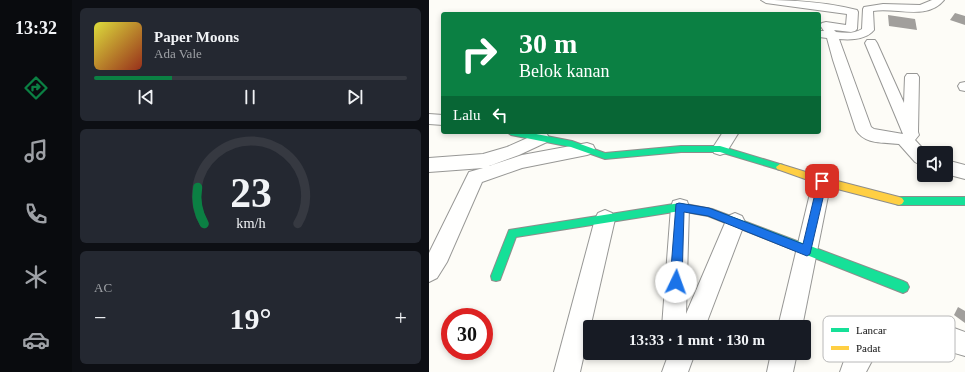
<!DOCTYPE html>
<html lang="id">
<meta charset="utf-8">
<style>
:root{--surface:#171b24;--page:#242831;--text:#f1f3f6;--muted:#9ea1a6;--line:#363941;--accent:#0b8043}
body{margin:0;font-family:"Times New Roman",serif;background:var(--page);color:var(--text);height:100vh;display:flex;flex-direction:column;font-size:15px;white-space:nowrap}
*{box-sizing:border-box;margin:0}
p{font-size:13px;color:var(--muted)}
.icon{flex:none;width:22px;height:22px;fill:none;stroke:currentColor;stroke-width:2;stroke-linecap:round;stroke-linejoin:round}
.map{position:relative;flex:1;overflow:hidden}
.drawer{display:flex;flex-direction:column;gap:8px;padding:8px;background:#0d0f14;width:357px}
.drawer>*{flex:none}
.banner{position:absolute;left:12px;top:12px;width:380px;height:122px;border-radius:4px;box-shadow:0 2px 6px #0003;background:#0b8043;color:#fff;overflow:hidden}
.fabs{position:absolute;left:488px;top:146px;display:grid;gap:8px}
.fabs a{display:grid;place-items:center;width:36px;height:36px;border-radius:4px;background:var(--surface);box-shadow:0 2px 6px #0003;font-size:20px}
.speed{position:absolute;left:12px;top:308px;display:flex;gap:8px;font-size:20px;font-weight:700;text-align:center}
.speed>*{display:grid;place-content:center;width:52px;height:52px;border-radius:50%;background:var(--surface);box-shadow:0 2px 6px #0003;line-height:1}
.speed .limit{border:6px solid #d22;background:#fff;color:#111}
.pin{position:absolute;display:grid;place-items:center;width:34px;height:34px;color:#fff;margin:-17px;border-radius:8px;box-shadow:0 2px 6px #0006}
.me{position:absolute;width:44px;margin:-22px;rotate:3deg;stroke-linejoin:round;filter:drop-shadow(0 0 3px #0008)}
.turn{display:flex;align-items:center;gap:14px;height:84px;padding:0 12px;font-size:18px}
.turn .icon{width:52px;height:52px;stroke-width:2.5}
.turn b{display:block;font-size:28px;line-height:34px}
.then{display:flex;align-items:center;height:38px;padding:0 12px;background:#0003;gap:8px;font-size:15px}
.big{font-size:30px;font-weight:600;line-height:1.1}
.drawer .widget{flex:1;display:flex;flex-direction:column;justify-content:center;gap:6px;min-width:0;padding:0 14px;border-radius:6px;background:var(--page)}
.drawer .dial{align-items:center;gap:0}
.dial svg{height:104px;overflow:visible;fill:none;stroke:var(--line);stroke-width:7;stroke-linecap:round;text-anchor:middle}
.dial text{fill:var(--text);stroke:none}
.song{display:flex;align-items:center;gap:12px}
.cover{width:48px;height:48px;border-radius:6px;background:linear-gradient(135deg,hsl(60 70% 55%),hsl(10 70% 35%))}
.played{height:4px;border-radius:2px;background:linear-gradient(90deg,var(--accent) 25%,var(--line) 25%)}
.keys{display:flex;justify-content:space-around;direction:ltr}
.heat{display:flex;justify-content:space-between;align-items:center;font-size:22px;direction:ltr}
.trip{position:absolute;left:154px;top:320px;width:228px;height:40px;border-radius:4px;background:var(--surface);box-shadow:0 2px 6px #0003;font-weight:600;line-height:40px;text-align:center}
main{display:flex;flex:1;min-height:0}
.tabs{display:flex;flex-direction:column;width:72px;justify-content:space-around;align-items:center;background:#090b0e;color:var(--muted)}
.tabs .icon{width:28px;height:28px}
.tabs .current{color:var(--accent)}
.tabs b{font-size:18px;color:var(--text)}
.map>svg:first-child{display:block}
.building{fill:#a19f9c}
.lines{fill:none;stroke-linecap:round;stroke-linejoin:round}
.street-casing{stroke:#979795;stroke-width:2}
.fast-casing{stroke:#8e8d8b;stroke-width:2}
.slow-casing{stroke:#8e8d8b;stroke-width:2}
.street{fill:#fffffe;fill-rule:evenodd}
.fast{fill:#16e098;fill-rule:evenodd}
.slow{fill:#ffcf43;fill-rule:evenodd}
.route{fill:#1a73e8;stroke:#114b97}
.key{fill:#fff;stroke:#b8b8b8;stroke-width:1}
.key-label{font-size:11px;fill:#111}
</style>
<main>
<nav class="tabs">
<b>13:32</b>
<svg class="icon current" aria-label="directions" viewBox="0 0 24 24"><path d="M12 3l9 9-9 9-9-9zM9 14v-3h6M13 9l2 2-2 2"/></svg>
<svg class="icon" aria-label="music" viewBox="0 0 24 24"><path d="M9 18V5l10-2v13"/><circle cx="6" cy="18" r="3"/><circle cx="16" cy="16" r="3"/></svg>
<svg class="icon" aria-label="phone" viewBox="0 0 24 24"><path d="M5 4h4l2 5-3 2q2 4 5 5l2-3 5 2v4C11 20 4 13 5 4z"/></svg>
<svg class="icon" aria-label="climate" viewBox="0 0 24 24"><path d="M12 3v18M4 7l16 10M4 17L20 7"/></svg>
<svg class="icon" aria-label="car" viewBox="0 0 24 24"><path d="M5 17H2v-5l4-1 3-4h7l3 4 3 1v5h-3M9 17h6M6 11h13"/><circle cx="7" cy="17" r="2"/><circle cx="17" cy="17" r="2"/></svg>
</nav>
<section class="drawer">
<div class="widget">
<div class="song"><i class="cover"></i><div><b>Paper Moons</b><p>Ada Vale</p></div></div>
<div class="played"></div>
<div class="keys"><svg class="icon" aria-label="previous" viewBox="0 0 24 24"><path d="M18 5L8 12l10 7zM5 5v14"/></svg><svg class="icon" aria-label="pause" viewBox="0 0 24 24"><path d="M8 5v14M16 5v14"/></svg><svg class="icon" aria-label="next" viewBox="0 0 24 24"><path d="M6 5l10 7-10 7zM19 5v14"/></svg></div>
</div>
<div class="widget dial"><svg viewBox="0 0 100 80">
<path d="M14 69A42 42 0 1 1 86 69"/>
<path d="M14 69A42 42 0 0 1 9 41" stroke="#0b8043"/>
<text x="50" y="56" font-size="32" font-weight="700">23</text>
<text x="50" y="72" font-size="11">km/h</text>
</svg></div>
<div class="widget"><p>AC</p>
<div class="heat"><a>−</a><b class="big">19°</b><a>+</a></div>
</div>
</section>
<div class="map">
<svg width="536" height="372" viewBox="0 0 536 372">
<rect width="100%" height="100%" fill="#fdfcf7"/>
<g class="building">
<polygon points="526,13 536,16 536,25 521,20"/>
<polygon points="459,15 486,19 488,30 460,26"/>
<polygon points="529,307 536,311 536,323 525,315"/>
</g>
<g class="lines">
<defs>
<g id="street">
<path d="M 332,0 C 364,0 396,2 428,10 L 429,12 L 428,29 L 426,31 L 422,32 L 405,30 L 407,32 C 416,33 425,34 433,29 L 434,9 L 435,7 L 454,4 L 491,5 L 503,0 L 515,0 C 498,21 467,7 444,11 L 445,30 C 437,40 421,40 410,39 L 442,127 L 445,129 L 474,134 L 436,43 L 438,40 L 446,40 L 448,43 L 475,103 L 476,77 L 478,74 L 488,74 L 490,77 L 489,132 L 490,135 L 486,140 L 498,153 L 495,153 L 495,167 L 486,162 L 470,144 C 455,142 436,145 427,130 L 404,60 L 398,38 L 390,37 L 390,31 L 395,31 L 391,25 L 393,23 L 397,22 L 417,25 L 418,14 L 337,3 Z"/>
<polygon points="536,82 536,91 531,90 529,86 531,83"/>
<polygon points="0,114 14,115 14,125 0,124"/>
<polygon points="112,132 118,134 120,138 118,142 90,155 60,166 93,155 158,143 164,145 166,149 164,153 158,155 93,168 53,182 18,262 8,278 0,282 0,253 40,172 54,168 0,172 0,158 54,154 78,147"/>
<polygon points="294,132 310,132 297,153 291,155 285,153 283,149"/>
<polygon points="517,160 536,165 536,179 517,174"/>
<polygon points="393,174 399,176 402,181 373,327 349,327 384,181 387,176"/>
<polygon points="251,199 258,201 260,207 257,314 299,216 306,213 313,216 316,222 276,327 233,327 242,207 244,201"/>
<polygon points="176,210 183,213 186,219 151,372 125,372 166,219 169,213"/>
<path d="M 501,326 L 525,328 L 536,332 L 536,356 C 506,346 476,352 445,357 L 437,372 L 411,372 L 416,358 L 429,337 L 438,334 Z"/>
<polygon points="240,353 266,353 259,372 233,372"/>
<polygon points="342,353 368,353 364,372 338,372"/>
</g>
<g id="fast">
<polygon points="78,132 97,132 143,141 176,153 252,146 291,146 354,165 355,167 351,170 291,152 252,152 176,159 142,147 82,135"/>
<polygon points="470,197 536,197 536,205 470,205 467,204 465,201 467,198"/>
<polygon points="251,203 283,209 474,281 478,283 480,287 478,291 474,293 279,216 251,211 87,237 71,280 67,281 63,280 62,276 80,230"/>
</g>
<polygon id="slow" points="351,164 393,177 470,197 473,198 475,201 473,204 470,205 393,185 348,169 347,167"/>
</defs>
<use href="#street" class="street-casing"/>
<use href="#fast" class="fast-casing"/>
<use href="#slow" class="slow-casing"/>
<use href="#street" class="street"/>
<use href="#fast" class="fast"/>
<use href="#slow" class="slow"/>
</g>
<polygon class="route" points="393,178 398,181 381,254 378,256 279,216 255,212 253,282 251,286 247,288 243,286 241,282 247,204 250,203 280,208 374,244 389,181"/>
<rect x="394" y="316" width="132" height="46" rx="6" class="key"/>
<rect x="402" y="328" width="18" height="4" fill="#16e098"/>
<rect x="402" y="346" width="18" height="4" fill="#ffcf43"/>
<g class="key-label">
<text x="427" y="334">Lancar</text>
<text x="427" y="352">Padat</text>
</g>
</svg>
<div class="fabs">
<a><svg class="icon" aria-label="sound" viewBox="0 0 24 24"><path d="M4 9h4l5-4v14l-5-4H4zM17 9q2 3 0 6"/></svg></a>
</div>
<div class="speed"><div class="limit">30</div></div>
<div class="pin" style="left:393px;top:181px;background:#d93025"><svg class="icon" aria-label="arrive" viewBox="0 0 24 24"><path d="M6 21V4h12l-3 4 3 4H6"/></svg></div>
<svg class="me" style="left:247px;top:282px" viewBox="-20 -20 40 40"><circle r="19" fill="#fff"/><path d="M0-13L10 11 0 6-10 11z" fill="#1a73e8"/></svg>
<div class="trip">13:33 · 1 mnt · 130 m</div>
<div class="banner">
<div class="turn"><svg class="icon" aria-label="right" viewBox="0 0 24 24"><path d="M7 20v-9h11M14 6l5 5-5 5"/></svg><div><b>30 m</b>Belok kanan</div></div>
<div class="then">Lalu<svg class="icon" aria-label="left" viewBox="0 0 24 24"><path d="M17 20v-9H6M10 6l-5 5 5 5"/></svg></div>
</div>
</div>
</main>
